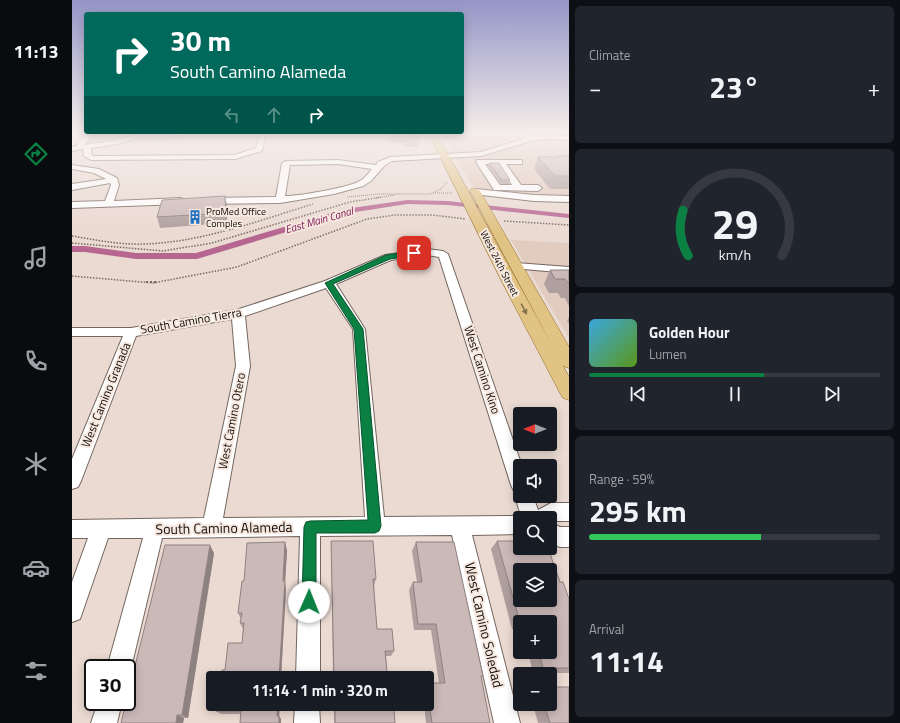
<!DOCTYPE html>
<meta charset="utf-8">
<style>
:root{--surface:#171b24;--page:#20242c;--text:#f1f3f6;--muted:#9ea1a6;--line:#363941;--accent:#0b8043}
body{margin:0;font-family:"Titillium Web",sans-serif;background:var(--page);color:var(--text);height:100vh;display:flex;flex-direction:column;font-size:15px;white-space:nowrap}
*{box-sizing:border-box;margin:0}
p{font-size:13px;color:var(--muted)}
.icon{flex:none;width:22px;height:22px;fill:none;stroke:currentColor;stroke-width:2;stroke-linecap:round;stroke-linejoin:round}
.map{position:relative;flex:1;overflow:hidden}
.sheet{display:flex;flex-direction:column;gap:6px;padding:6px;background:#0d0f14;width:331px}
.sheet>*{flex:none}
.top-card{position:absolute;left:12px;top:12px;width:380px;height:122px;border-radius:4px;box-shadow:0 2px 10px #0003;background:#00695c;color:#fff;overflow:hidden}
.needle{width:26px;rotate:270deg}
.fabs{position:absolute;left:441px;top:407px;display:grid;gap:8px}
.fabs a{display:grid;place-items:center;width:44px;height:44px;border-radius:4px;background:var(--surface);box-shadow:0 2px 10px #0003;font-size:20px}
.speed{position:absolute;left:12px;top:659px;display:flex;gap:8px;font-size:20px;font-weight:700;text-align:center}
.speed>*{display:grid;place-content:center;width:52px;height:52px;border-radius:50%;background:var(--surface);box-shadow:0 2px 10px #0003;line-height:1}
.speed .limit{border:2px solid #111;border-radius:6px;background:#fff;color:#111}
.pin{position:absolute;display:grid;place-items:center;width:34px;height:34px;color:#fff;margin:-17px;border-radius:8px;box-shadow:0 2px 6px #0006}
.me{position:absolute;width:44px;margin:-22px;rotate:1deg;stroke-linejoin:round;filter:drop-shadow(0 0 3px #0008)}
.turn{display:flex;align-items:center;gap:14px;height:84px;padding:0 20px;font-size:18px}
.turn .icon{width:52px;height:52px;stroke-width:2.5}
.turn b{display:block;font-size:28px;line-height:34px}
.lanes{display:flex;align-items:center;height:38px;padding:0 20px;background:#0003;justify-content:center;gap:20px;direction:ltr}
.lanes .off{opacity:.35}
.big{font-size:30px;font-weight:700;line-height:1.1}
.sheet .tile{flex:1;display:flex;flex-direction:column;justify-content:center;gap:6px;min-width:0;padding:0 14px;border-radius:6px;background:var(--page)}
.sheet .dial{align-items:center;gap:0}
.dial svg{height:104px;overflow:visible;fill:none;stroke:var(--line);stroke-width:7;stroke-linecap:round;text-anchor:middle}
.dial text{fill:var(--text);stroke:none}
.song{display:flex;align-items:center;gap:12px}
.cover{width:48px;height:48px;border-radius:6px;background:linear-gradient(135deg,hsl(200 70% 55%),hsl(90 70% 35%))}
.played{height:4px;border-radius:2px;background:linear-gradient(90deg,var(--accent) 60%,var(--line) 60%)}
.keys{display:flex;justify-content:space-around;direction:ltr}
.heat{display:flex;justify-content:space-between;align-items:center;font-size:22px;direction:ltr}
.charge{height:6px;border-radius:3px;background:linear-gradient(90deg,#34c759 59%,var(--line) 0)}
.trip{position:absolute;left:134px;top:671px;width:228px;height:40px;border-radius:4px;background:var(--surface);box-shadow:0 2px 10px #0003;font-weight:700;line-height:40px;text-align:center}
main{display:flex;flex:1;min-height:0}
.tab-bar{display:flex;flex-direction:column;width:72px;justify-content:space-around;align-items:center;background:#090b0e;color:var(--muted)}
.tab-bar .icon{width:28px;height:28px}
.tab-bar .current{color:var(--accent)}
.tab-bar b{font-size:18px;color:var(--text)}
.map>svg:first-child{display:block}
.built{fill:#e2cbbf}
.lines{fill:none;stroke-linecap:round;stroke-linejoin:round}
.canal{fill:#b76692;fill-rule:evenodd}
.minor-casing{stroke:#74675f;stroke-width:2}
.major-casing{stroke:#8c6924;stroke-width:1}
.path-far2{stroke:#766c66;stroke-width:1;stroke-dasharray:1 1;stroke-linecap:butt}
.path-far1{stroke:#766c66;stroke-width:1.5;stroke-dasharray:1.5 1.5;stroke-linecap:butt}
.path{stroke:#766c66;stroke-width:2;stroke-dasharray:2 2;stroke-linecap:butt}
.minor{fill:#fff;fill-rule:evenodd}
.major{fill:#e1c384;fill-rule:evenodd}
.wall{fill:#af9f9e}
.shaded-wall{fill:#8e8281}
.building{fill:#cbb9b8;stroke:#8e8281;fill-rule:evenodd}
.oneway{fill:#84714d}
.route{fill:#0b8043;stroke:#07532c}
.labels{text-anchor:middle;stroke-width:4;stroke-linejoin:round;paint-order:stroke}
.far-poi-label{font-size:10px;fill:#120d0a;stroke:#f7e8df;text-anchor:start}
.far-street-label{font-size:10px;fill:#120d0a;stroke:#f7e8df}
.far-water-label{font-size:11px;font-style:italic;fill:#781454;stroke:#f7e8df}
.street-label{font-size:12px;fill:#120d0a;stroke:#f7e8df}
.near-street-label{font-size:14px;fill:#120d0a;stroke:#f7e8df}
</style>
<main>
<nav class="tab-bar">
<b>11:13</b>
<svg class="icon current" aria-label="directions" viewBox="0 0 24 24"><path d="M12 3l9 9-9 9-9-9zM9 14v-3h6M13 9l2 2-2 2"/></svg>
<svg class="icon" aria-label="music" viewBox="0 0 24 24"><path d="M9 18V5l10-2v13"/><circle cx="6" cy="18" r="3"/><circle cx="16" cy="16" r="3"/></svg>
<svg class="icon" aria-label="phone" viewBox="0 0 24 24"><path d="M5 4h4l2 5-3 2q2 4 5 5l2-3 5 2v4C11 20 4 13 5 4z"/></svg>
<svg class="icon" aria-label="climate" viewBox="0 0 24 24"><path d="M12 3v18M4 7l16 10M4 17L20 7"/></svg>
<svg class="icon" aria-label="car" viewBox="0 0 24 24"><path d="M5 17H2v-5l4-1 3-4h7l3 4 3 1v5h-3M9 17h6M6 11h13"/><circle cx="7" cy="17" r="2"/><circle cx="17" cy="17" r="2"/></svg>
<svg class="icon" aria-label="filters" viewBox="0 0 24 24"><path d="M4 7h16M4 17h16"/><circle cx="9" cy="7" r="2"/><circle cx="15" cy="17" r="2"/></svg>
</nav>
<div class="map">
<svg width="497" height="723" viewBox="0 0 497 723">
<rect width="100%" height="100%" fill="#eadad2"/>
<g class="built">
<polygon points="369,132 497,132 497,196 461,196 420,191 400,186"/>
<polygon points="439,240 497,243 497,338"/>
</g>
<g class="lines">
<polygon class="canal" points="335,200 376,201 497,214 497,218 376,205 335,204 277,213 125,259 64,259 13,252 0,252 0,246 13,246 64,253 124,253 273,209"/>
<defs>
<g id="minor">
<polygon points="18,132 25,132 12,145 45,140 72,132 82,132 77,135 117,132 106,137 76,139 74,138 73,136 46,144 19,148 19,153 21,156 162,155 184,148 188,132 194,132 190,151 163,159 19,160 12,156 11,149 0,151 0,147 5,146 6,141"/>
<path d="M 438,132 L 446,132 L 459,137 L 472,135 L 497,136 L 497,140 L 472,139 L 459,141 L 409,156 L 320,161 L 312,166 L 299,181 L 291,186 L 262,194 L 208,203 L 136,204 L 131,201 L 136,198 L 204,197 L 210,163 L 214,161 L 266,160 L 304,165 L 306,162 L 318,157 L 409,152 L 451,139 L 439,133 ZM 266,164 L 300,169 C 296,174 292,179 286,182 C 273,188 228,196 213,196 L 218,165 Z"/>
<path d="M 405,160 L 450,160 L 450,164 L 434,164 L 449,185 L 466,185 L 470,188 L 466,191 L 422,190 L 404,162 ZM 413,164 L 427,164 L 440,185 L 428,185 Z"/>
<polygon points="0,165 27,169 45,178 47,185 42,201 109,198 114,201 109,204 0,208 0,202 33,201 39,185 38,183 0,190 0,184 34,179 22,173 0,169"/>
<polygon points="404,189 462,195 497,196 497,202 462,201 401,194 400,192"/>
<path d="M 355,249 L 371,251 L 376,254 L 450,466 L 448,466 L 448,496 L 461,496 L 466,510 L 479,503 L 497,503 L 497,521 L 482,521 L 478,523 L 488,527 L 497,527 L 497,547 L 488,547 L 478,543 L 478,518 L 448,518 L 448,534 L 400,535 L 448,723 L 422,723 L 380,535 L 248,536 L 248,678 L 224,678 L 228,536 L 90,538 L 59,668 L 55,676 L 55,668 L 35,668 L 71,538 L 36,538 L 8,619 L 0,622 L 0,582 L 16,538 L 0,538 L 0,520 L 132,518 L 164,366 L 160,319 L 64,336 L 9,481 L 6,487 L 0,489 L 0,459 L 51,336 L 0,336 L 0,328 L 59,328 L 164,310 L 253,281 L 313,255 ZM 355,255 L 367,257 L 439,485 L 442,491 L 445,492 L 443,496 L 449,516 L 312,517 L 293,329 L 264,284 L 319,260 ZM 254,288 L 281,329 L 293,517 L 151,518 L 178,366 L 173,316 Z"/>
<polygon points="444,263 497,267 497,273 440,268 438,266 440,264"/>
<polygon points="26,702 50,702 45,723 19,723"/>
<polygon points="223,704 247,704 248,723 222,723"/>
</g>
<polygon id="major" points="356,132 364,132 482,349 398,191 399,189 403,188 408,191 497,347 497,368 491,366 497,377 497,400 491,398 488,393 429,280"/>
</defs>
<use href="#minor" class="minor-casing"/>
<use href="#major" class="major-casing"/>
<g class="path-far2">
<polyline points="361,193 380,193"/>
<polyline points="275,197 307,194 358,194 369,189 376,181"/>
<polyline points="304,198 323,195"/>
</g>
<g class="path-far1">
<polyline points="432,221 497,225"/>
<path d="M 0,236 C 24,240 48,245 73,244 C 130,242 186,221 241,204"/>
<polyline points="0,243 91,251 140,243 278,202 310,197"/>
<polyline points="0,276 81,283 165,267 295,219 323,215 360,215 394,219"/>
</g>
<polyline class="path" points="74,282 84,282"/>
<use href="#minor" class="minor"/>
<use href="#major" class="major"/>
</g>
<g class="wall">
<polygon points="313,132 349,132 346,147 332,147 331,143 319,143 312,135"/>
<polygon points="497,155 497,189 478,189 462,169 466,157 484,157 484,156 495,156"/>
<polygon points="417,163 438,180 437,184 429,184 416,166"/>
<polygon points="153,196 155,206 155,223 88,228 85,217"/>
<polygon points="478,270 497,270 497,306 493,298 489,298 486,293 477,293 472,284"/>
<polygon points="497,317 497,324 495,321"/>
<polygon points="259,541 304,579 302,586 305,629 322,651 319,656 314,656 315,672 321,678 261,678 259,550"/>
<polygon points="425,541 488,582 497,599 497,673 461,673 456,652 478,652 478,622 448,622 448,629 440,629 419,549"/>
<polygon points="213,542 215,551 213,583 214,589 209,678 149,678 153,670 170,643 171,629 168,623 169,619 166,613"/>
<polygon points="344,542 411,676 409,677 418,723 354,723 352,704 355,704 355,683 367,683 359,630 342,630 337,590 341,582 345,582 340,551"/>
<polygon points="142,553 116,718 112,718 111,723 49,723"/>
<polygon points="145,704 207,716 209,719 169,714 149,714 144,711"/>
<polygon points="262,704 323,704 324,710 322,711 323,723 262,723"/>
<polygon points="461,704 478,704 497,723 466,723"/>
</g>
<g class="shaded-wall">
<polygon points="153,196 155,206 155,223 154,213"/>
<polygon points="213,542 215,551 213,583 214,589 209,678 207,678"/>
<polygon points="138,545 142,553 116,718 110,715"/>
<polygon points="206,704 208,704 207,719 205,716"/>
<polygon points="105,715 112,718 111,723 104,723"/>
<polygon points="207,716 209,719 209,723 207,723"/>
</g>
<g class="building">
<polygon points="332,132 347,132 348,135 334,136"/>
<polygon points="497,155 497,176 483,176 466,157 486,157 484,156 495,156"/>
<polygon points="417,163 427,163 438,180 430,180"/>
<polygon points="153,196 154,213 85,217 90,200"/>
<polygon points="478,270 497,270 497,284 493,279 483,279"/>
<polygon points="259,541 301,541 304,579 301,579 305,629 320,629 322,651 313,651 315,672 320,672 321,678 262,678"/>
<path d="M 425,541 L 448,541 L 448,548 L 476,548 L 488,582 L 491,582 L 497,599 L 497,668 L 471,668 L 467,652 L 478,652 L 478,622 L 448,622 ZM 448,570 L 478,570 L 478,600 L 448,600 Z"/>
<polygon points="213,542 211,581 213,581 207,678 149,678 150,670 153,670 156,643 170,643 172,623 168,623 170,613 166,613 170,581 172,581 175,543"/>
<polygon points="344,542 382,542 411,676 409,676 418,723 360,723 355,688 355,683 373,683 364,624 346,624 341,582 350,582"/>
<polygon points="93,545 138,545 110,715 105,715 104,723 49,723 54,702 55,702 55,698"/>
<polygon points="478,687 497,687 497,723 478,723 472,704 478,704"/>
<polygon points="145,704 206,704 205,716 207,716 207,723 168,723 169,711 144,711"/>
<polygon points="263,704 323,704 324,710 322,710 323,723 263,723"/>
</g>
<defs><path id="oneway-solid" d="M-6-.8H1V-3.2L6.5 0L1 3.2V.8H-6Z"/></defs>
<use class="oneway" href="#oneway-solid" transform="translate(452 309) rotate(62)"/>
<linearGradient id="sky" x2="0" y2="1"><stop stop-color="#9495c6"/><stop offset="0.57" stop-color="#f6eeeb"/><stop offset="1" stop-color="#f6eeeb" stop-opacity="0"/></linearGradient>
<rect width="497" height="233" fill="url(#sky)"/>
<polygon class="route" points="342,251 345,252 345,255 318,259 261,284 291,329 309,526 307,531 303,533 244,533 244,602 242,607 237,609 232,607 230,602 232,527 234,522 238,521 296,520 282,329 253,283 314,255"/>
<defs>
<symbol id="building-bare" viewBox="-9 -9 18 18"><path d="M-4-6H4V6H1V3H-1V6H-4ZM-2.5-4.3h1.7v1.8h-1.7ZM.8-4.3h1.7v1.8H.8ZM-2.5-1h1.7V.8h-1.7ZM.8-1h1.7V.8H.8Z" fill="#2270c0" stroke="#f7e8df" stroke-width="2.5" paint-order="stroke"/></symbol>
</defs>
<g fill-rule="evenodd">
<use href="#building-bare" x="113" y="207" width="20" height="20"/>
</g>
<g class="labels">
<g class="far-poi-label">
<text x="134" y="215">ProMed Office<tspan x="134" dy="12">Comples</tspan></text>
</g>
<g class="far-street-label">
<text transform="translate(428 263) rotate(63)" y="4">West 24th Street</text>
</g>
<g class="far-water-label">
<text transform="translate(247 220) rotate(-16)" y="4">East Main Canal</text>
</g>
<g class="street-label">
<text transform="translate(119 321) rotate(-10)" y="4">South Camino Tierra</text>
<text transform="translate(410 370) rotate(72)" y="4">West Camino Kino</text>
<text transform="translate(34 395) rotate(-68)" y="4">West Camino Granada</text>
<text transform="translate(160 421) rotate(-79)" y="4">West Camino Otero</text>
</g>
<g class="near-street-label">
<text transform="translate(152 528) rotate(-1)" y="5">South Camino Alameda</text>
<text transform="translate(412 625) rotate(77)" y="5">West Camino Soledad</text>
</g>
</g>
</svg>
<div class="fabs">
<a><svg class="needle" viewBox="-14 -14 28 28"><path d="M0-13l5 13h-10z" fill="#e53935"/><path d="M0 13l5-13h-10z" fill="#9ea1a6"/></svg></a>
<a><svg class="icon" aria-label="sound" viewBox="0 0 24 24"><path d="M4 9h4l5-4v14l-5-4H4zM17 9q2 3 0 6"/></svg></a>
<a><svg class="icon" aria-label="search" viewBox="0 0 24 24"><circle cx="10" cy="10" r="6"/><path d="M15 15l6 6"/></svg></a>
<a><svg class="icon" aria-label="layers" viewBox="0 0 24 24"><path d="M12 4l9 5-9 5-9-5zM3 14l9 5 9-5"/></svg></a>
<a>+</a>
<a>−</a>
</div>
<div class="speed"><div class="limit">30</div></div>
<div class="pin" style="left:342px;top:253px;background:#d93025"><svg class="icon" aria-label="arrive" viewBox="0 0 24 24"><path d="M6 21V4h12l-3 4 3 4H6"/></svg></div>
<svg class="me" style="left:237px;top:602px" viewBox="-20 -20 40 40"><circle r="19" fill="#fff"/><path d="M0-13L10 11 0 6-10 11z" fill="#0b8043"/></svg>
<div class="trip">11:14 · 1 min · 320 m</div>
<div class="top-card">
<div class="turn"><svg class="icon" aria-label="right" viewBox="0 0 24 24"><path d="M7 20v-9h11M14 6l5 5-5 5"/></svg><div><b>30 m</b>South Camino Alameda</div></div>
<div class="lanes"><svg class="icon off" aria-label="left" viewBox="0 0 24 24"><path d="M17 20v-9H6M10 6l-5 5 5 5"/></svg><svg class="icon off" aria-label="ahead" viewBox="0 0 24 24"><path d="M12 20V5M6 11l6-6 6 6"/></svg><svg class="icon" aria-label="right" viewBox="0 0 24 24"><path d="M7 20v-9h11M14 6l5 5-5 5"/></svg></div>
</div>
</div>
<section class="sheet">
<div class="tile"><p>Climate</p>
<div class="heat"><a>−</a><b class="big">23°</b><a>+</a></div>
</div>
<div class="tile dial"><svg viewBox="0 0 100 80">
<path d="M14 69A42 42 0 1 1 86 69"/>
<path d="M14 69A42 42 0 0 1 10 34" stroke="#0b8043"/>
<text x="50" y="56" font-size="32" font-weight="700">29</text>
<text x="50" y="72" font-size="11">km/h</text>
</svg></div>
<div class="tile">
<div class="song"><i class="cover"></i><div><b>Golden Hour</b><p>Lumen</p></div></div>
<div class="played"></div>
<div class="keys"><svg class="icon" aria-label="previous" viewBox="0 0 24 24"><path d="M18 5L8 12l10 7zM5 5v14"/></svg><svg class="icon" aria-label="pause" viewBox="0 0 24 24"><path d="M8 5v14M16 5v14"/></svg><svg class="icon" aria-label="next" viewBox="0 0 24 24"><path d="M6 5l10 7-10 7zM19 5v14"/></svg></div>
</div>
<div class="tile"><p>Range · 59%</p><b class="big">295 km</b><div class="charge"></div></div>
<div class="tile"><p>Arrival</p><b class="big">11:14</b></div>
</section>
</main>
